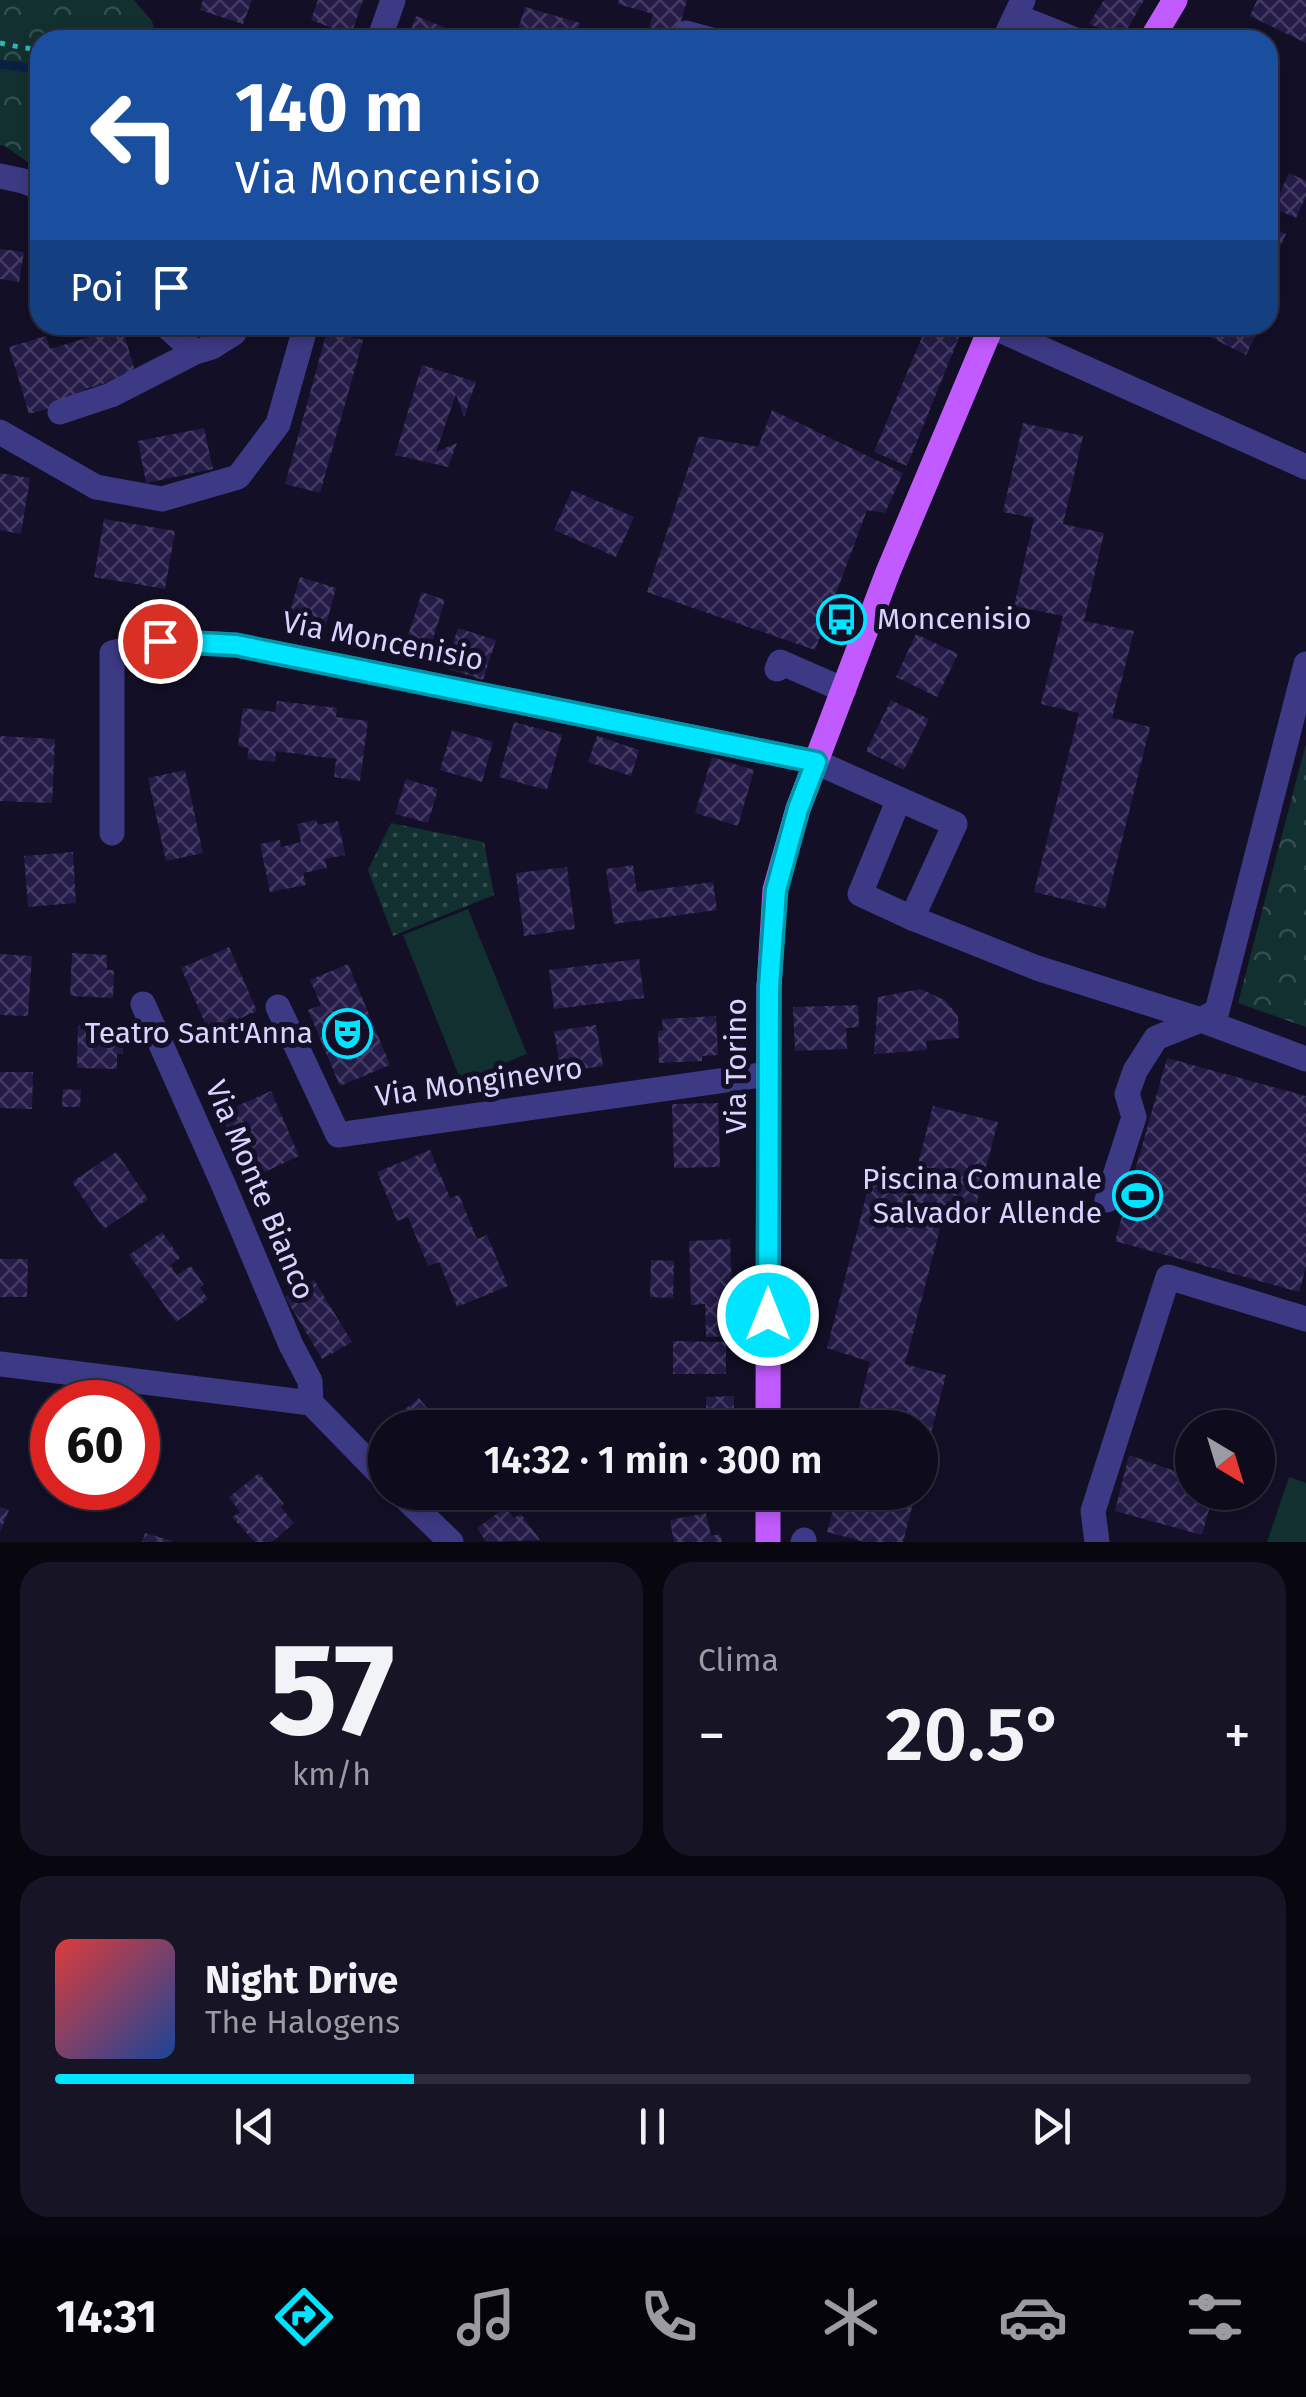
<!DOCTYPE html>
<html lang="it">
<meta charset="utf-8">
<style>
:root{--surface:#0e0b1c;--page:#171425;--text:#f1f3f6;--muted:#9b9ba3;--line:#2e2b3b;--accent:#00e5ff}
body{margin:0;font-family:"Fira Sans",sans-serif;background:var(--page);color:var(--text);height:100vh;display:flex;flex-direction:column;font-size:38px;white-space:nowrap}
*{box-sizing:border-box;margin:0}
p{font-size:32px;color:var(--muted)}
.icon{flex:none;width:55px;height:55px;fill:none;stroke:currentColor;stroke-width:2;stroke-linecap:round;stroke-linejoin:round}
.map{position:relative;height:1542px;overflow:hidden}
.details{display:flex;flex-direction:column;gap:20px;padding:20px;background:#08060f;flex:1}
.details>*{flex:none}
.hud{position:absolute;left:30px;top:30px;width:1248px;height:305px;border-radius:30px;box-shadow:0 5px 15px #0003,0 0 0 2px var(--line);background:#1a4fa0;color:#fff;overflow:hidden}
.needle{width:65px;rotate:142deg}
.buttons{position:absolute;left:1175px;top:1410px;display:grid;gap:20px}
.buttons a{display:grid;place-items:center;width:100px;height:100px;border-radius:50%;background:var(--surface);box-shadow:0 5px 15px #0003,0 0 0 2px var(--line);font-size:50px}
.speed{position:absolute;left:30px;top:1380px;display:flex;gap:20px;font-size:50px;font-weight:700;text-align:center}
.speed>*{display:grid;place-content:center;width:130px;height:130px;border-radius:50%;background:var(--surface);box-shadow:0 5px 15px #0003,0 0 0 2px var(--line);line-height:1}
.speed .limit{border:15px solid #d22;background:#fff;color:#111}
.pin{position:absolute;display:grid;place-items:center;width:85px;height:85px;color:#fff;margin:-42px;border:5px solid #fff;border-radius:50%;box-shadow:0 2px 10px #0007}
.me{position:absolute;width:110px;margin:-55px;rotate:0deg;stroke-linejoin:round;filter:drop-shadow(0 0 8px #0008)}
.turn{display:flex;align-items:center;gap:35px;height:210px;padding:0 40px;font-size:45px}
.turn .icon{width:130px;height:130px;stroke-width:2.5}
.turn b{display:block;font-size:70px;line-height:85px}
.then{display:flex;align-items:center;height:95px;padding:0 40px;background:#0003;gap:20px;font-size:38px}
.big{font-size:75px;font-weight:600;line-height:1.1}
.details .tile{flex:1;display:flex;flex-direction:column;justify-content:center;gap:15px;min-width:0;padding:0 35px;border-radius:30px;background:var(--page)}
.details .dial{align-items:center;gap:0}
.dial b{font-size:130px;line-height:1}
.song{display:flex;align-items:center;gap:30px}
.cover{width:120px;height:120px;border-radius:15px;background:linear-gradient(135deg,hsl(0 70% 55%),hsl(220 70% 35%))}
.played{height:10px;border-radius:5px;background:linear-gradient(90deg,var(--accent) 30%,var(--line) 30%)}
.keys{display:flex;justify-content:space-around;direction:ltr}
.heat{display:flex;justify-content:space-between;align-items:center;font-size:55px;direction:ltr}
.details .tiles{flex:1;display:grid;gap:20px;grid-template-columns:1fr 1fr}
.tile:last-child{grid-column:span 2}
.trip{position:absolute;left:368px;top:1410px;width:570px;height:100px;border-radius:50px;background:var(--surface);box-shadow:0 5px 15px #0003,0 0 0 2px var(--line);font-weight:600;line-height:100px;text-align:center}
.menu{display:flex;height:160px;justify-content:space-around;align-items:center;background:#06040b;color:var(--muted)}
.menu .icon{width:70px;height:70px}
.menu .selected{color:var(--accent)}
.menu b{font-size:45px;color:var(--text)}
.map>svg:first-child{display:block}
.grass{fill:#12302f}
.forest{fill:url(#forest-crowns)}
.park{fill:url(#park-dots)}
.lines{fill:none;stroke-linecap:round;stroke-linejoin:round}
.stream{stroke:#0a1f44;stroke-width:9}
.building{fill:url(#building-cross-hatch)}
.path{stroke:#2fb8b0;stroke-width:5;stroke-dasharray:5 8;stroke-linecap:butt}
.minor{stroke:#3d3a85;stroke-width:25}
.major{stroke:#c25bff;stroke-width:25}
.route-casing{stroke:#0095a6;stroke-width:25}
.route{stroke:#00e5ff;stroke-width:18}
.labels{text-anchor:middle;stroke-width:10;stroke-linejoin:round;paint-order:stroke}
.poi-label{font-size:30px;fill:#d9d4ff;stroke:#130f26;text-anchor:end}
.street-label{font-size:30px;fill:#d9d4ff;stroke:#130f26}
</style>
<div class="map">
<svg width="1306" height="1542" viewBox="0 0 1306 1542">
<defs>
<pattern id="forest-crowns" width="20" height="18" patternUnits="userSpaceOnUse" patternTransform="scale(2.5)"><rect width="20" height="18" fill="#12302f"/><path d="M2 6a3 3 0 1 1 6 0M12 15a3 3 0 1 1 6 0" fill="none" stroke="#344d4e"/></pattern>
<pattern id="park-dots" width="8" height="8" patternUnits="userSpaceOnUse" patternTransform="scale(2.5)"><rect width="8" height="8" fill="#12302f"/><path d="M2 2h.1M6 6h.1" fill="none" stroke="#344d4e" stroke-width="1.8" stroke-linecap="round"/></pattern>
<pattern id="building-cross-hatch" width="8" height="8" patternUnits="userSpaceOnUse" patternTransform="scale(2.5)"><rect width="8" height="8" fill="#241b47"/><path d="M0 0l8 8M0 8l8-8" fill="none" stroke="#433b63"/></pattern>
</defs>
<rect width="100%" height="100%" fill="#130f26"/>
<g class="grass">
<polygon points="468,909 527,1054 461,1081 403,935"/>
<polygon points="1289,1477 1306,1483 1306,1542 1267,1542"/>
</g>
<g class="forest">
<polygon points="0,0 134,0 152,21 157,40 40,40 40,171 5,146 0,145"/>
<polygon points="1306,743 1306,1027 1238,1003"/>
</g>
<polygon class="park" points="391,823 484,842 494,895 393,936 368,870"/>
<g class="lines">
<polyline class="stream" points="0,64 40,70"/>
</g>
<g class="building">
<polygon points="203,0 252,0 243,24 200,10"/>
<polygon points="318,0 363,0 351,35 311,20"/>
<polygon points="619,0 687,0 677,35 649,27 653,14 618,4"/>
<polygon points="1104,0 1144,0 1121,40 1097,34 1099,28 1089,24"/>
<polygon points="1257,0 1306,0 1306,43 1250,16"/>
<polygon points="525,7 580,23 575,40 515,40"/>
<polygon points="416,16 461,34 459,40 407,40"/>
<polygon points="1268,70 1278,76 1268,95"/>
<polygon points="1289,173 1306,181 1306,196 1296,218 1273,208"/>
<polygon points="1268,226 1286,234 1268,274"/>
<polygon points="0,249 24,252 19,282 0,279"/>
<polygon points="927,325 964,325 907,466 874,452"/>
<polygon points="1208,325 1261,325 1246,355 1204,334"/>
<polygon points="122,327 136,374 85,389 87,397 29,414 9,347 46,336 50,349"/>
<polygon points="327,331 363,340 320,493 285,484"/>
<polygon points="422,365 476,382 464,417 456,394 436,452 457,443 448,467 395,455"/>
<polygon points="772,410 903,473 885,513 867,510 815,650 647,592 699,436 758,447"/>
<polygon points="1023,423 1083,436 1063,524 1104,533 1084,621 1134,631 1112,718 1150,727 1105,909 1034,892 1079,713 1041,704 1063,616 1014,606 1034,518 1003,512"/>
<polygon points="204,428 213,469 146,483 138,441"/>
<polygon points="0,473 30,478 21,534 0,530"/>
<polygon points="572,490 634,517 616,557 554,530"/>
<polygon points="104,519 175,531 165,589 94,577"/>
<polygon points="300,577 336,588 323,636 286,625"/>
<polygon points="422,592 445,600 428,655 404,648"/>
<polygon points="458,628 496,640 483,680 445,668"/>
<polygon points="916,634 958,654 937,697 896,677"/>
<polygon points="891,700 929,719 904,770 866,751"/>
<polygon points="277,701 337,708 336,717 368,721 360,781 334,777 336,759 276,751 275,762 247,759 249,748 238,746 243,708 275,712"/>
<polygon points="514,722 562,735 547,790 499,777"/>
<polygon points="452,730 493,742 482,782 440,770"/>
<polygon points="0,736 55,739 52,803 0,801"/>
<polygon points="597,736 639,750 631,776 588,762"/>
<polygon points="712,757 754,770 738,826 695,813"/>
<polygon points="185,770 203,853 166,861 148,778"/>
<polygon points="406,779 438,789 428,823 395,814"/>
<polygon points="316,820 318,825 338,821 345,855 325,859 327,868 303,873 306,885 270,892 260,844 280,840 281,847 301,842 297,824"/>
<polygon points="73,852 76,903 28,907 24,856"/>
<polygon points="633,865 637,892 713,882 717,910 614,924 606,869"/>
<polygon points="567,867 575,929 524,936 516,873"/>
<polygon points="229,947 257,1011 209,1032 181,968"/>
<polygon points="72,953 107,955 107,970 114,970 113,998 70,996"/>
<polygon points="0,954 32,956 28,1016 0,1015"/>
<polygon points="639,959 644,998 554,1009 549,970"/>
<polygon points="348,964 390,1065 340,1086 308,1010 321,1005 310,980"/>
<polygon points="921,989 946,1001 958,1016 959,1038 926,1041 927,1050 874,1054 878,997"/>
<polygon points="858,1005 859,1027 846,1028 847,1049 795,1051 793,1007"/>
<polygon points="716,1016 718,1055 702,1056 702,1061 659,1063 658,1031 663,1030 662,1019"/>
<polygon points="78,1025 124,1026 123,1054 117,1054 117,1069 77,1068"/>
<polygon points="596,1025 603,1066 561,1072 554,1031"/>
<polygon points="1167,1058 1306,1096 1306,1267 1299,1292 1115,1241"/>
<polygon points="0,1072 33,1072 32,1109 0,1108"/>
<polygon points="63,1089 81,1090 80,1107 62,1107"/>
<polygon points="271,1091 299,1156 250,1179 221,1113"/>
<polygon points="718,1103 720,1167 674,1168 672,1104"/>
<polygon points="933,1106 998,1122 975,1209 947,1201 905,1364 946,1375 921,1471 920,1428 854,1428 870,1362 827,1348 871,1177 912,1187"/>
<polygon points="430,1150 450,1198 459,1195 477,1239 487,1235 508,1286 457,1307 439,1262 428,1266 408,1217 397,1221 377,1172"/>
<polygon points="116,1152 148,1199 104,1229 72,1182"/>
<polygon points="162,1232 180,1258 170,1265 177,1275 191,1266 204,1285 200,1288 208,1299 176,1322 129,1255"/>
<polygon points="730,1239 734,1336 706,1337 705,1304 691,1305 689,1241"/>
<polygon points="0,1259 28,1259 27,1297 0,1297"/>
<polygon points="651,1260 674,1261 673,1298 650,1297"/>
<polygon points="314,1280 352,1342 322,1359 285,1297"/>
<polygon points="673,1341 726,1342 726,1374 673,1374"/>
<polygon points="734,1396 734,1428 706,1428 706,1397"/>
<polygon points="419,1398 443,1428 393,1428 389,1422"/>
<polygon points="599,1407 612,1428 579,1428 575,1422"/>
<polygon points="1129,1455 1192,1477 1192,1492 1214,1492 1202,1535 1115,1511"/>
<polygon points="259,1473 284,1504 281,1507 294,1523 272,1542 255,1542 232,1517 240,1512 229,1497"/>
<polygon points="652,1492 681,1492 682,1497 654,1502"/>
<polygon points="838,1492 916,1492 903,1542 865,1542 827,1532"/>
<polygon points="0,1507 9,1510 0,1532"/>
<polygon points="506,1507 514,1518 521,1514 540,1540 486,1542 477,1528"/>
<polygon points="706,1513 711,1536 720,1534 722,1542 674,1542 670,1520"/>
<polygon points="145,1533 172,1541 172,1542 142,1542"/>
</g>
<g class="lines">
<polyline class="path" points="0,43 24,48 40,49"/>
<g class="minor">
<polyline points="1016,16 1076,40"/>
<polyline points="686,33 712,40"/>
<polyline points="379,40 393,0"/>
<polyline points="1004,40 1023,0"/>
<polyline points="0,176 23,181 40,188"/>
<polyline points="165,325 195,352 212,347 234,333 236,325"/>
<polyline points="991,326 1306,467"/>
<polyline points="60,412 111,395 195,352"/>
<polyline points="0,432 96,487 162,499 238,477 278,424 306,325"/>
<polyline points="777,669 780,662 844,690"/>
<polyline points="899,799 860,894 912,918"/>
<polyline points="112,833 112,653 160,641 236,645 816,762 955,824 912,918 1037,968 1201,1020 1217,1011 1306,664"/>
<polyline points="143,1004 224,1186 291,1345 310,1381 311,1403"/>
<polyline points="278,1007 338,1135 769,1074"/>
<polyline points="1107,1200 1134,1117 1127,1094 1135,1071 1156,1038 1201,1020 1306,1059"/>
<polyline points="0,1364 311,1403 385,1479"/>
<polyline points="399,1492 451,1542"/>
<polyline points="803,1542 804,1540"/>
<polyline points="1097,1542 1093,1511 1168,1277 1306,1319"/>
</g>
<g class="major">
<polyline points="1151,40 1175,0"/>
<polyline points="768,1428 769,987 775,890 798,809 888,572 992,325"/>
<polyline points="768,1542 768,1492"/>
</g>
</g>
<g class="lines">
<defs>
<polyline id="route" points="160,641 236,645 816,762 798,809 776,890 769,987 768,1315"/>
</defs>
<use href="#route" class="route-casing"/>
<use href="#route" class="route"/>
</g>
<defs>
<symbol id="bus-ring" viewBox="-11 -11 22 22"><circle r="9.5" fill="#130f26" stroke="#00e5ff" stroke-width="1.5"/><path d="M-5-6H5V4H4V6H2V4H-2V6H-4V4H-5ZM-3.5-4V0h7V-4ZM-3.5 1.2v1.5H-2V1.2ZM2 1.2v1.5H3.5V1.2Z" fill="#00e5ff"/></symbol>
<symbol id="theatre-ring" viewBox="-11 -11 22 22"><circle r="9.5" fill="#130f26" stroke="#00e5ff" stroke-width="1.5"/><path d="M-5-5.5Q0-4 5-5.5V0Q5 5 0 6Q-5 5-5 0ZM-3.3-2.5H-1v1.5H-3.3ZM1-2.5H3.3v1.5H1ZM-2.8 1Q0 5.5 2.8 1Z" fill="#00e5ff"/></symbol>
<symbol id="stadium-ring" viewBox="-11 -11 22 22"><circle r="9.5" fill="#130f26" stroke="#00e5ff" stroke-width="1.5"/><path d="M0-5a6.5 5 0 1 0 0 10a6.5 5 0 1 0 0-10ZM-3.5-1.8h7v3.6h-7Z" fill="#00e5ff"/></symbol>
</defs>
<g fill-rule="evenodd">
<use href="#bus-ring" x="814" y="592" width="55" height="55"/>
<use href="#theatre-ring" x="320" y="1006" width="55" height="55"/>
<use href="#stadium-ring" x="1110" y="1168" width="55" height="55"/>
</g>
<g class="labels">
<g class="poi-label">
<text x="877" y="629" text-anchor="start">Moncenisio</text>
<text x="313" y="1043">Teatro Sant'Anna</text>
<text x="1102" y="1189">Piscina Comunale<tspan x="1102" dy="34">Salvador Allende</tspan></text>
</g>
<g class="street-label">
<text transform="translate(383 641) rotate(11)" y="10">Via Moncenisio</text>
<text transform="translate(736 1066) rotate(-90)" y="10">Via Torino</text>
<text transform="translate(479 1082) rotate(-8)" y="10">Via Monginevro</text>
<text transform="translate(260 1190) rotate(67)" y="10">Via Monte Bianco</text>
</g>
</g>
</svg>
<div class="buttons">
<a><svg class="needle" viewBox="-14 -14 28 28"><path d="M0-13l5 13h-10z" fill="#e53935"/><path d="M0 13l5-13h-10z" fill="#9b9ba3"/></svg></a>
</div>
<div class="speed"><div class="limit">60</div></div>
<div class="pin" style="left:160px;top:641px;background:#d93025"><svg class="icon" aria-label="arrive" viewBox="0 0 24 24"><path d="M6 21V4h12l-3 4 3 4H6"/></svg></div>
<svg class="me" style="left:768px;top:1315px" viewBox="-20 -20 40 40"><circle r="17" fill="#00e5ff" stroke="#fff" stroke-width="3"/><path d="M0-11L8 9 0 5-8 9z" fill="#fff"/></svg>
<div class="trip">14:32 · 1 min · 300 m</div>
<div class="hud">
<div class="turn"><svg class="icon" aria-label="left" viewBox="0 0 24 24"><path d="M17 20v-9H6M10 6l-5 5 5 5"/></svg><div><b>140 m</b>Via Moncenisio</div></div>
<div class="then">Poi<svg class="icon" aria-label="arrive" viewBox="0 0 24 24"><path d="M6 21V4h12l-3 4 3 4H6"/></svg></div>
</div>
</div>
<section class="details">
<div class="tiles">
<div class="tile dial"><b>57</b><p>km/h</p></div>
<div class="tile"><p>Clima</p>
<div class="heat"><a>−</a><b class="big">20.5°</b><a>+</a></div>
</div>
<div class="tile">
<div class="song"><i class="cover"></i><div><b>Night Drive</b><p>The Halogens</p></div></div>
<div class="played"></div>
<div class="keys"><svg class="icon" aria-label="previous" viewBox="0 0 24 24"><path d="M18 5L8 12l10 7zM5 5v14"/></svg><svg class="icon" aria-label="pause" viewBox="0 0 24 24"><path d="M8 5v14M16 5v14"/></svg><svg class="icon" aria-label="next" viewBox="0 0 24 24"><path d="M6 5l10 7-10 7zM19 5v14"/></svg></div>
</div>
</div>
</section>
<nav class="menu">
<b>14:31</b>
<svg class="icon selected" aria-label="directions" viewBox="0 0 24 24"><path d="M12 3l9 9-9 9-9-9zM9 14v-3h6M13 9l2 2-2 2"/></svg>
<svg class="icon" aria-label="music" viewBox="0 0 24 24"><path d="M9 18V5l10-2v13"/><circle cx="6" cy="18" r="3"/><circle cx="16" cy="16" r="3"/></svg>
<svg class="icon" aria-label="phone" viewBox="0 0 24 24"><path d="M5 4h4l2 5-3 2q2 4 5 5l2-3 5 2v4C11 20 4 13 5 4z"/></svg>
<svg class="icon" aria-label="climate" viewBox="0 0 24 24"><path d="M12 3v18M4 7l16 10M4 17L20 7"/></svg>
<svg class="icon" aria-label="car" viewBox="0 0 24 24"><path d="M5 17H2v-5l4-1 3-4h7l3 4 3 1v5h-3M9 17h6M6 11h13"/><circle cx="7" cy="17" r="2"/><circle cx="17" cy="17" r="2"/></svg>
<svg class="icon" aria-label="filters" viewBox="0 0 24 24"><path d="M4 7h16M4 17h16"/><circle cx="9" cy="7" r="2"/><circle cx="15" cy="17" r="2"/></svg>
</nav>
